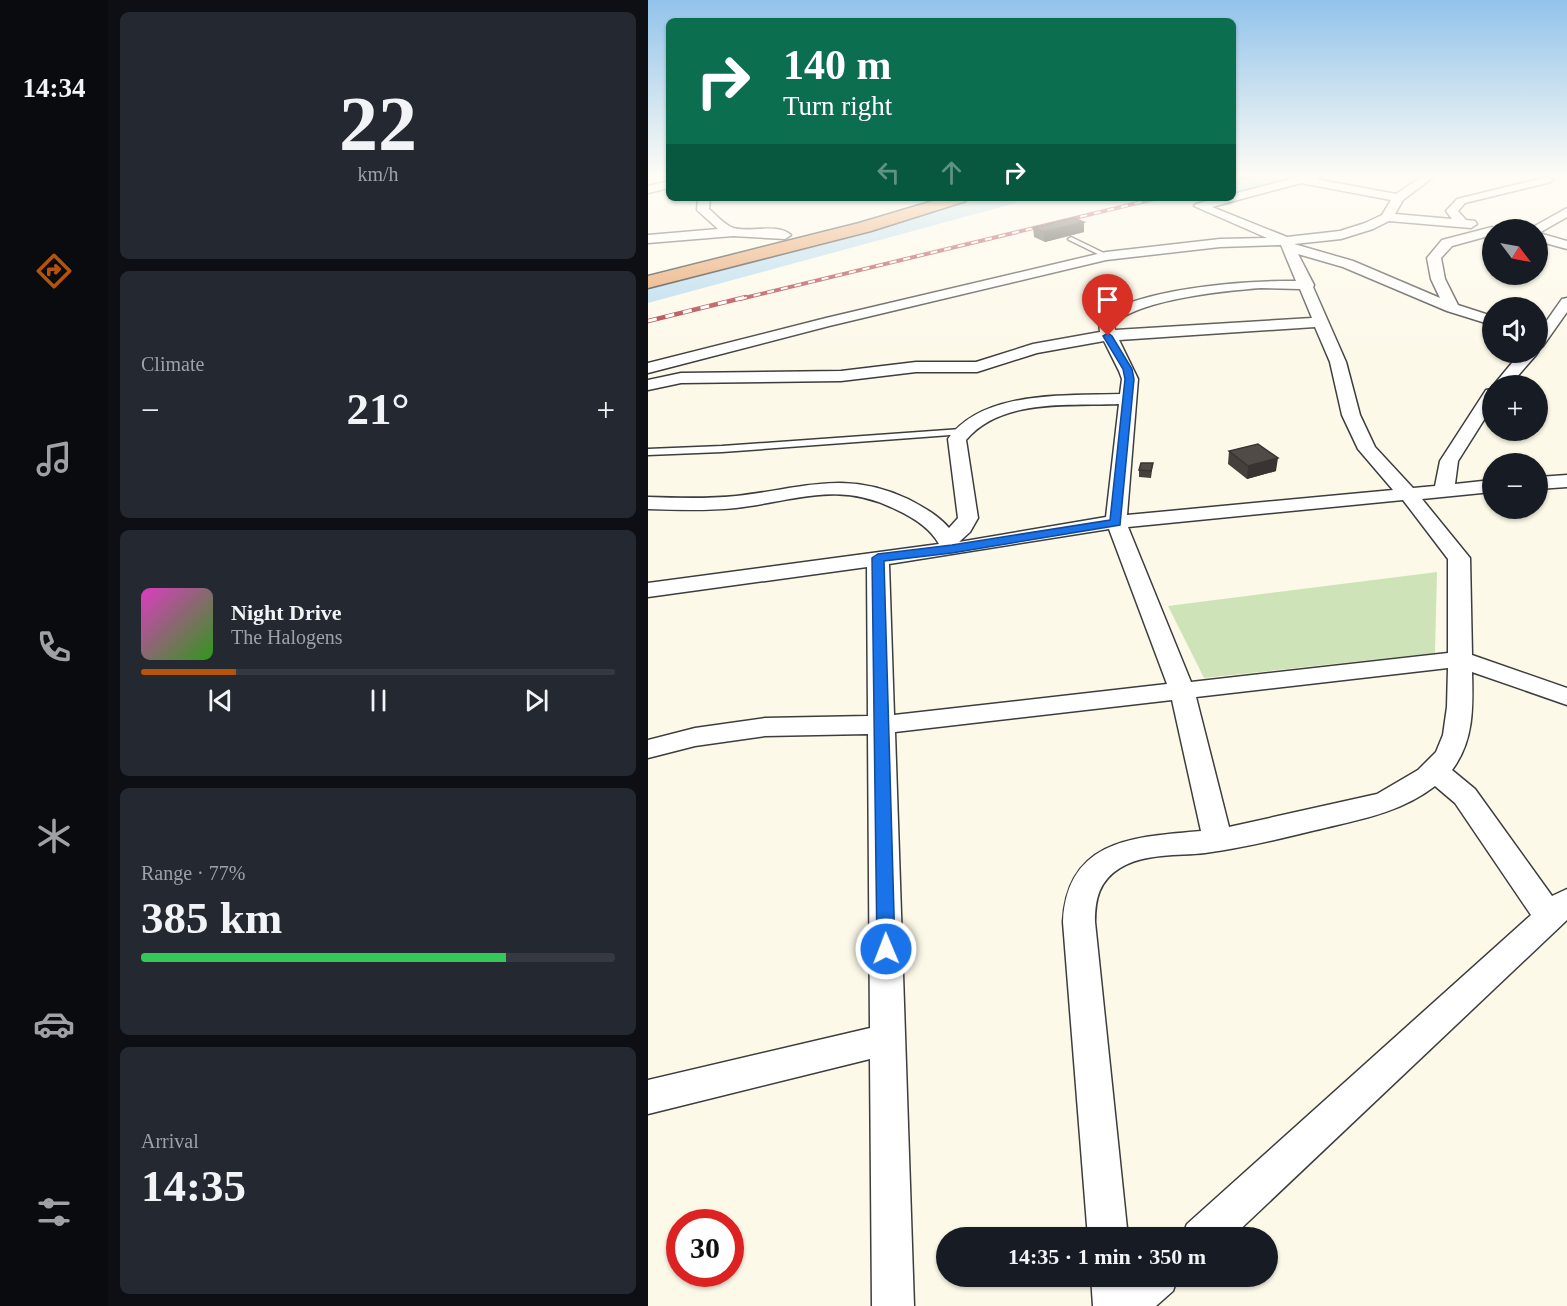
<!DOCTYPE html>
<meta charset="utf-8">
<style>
:root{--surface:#171b24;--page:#242831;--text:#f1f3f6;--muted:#9ea1a6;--line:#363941;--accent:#b45309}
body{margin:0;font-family:Georgia,serif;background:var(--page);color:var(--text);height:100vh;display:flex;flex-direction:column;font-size:22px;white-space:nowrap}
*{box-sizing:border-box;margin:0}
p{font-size:20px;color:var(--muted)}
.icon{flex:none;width:33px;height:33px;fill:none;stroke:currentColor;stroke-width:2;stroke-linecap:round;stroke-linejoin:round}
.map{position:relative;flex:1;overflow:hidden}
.panel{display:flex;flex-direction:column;gap:12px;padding:12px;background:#0d0f14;width:540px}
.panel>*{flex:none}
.hud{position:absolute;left:18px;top:18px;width:570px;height:183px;border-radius:9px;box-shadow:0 2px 4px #0004;background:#0b6e4f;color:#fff;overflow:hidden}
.needle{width:39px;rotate:122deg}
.controls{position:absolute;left:834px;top:219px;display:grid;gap:12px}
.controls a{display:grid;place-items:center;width:66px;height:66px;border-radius:50%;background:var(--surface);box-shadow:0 2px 4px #0004;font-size:30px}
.speed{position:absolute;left:18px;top:1209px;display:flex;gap:12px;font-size:30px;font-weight:700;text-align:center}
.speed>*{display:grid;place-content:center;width:78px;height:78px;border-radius:50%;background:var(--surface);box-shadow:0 2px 4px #0004;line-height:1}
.speed .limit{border:9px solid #d22;background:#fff;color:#111}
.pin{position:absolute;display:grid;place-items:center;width:51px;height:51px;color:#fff;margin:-62px -26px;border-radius:50% 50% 50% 0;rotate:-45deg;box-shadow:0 0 6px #0007}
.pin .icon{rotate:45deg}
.me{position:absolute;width:66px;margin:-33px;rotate:359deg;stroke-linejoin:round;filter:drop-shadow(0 0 4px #0008)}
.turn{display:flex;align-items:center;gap:21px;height:126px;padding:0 18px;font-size:27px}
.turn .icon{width:78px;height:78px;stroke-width:2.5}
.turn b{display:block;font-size:42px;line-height:51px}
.lanes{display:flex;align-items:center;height:57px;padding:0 18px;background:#0003;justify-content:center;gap:30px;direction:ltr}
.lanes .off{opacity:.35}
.big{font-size:45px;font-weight:700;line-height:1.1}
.panel .tile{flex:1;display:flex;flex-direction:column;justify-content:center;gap:9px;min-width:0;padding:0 21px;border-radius:9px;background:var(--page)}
.panel .dial{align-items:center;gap:0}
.dial b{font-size:78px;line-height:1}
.song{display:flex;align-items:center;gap:18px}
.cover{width:72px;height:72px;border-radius:9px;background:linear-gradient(135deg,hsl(310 70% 55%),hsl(110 70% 35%))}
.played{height:6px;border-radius:3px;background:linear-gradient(90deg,var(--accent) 20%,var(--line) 20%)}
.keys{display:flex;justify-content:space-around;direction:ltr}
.heat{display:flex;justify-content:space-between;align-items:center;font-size:33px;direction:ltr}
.charge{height:9px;border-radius:4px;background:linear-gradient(90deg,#34c759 77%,var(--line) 0)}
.trip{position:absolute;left:288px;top:1227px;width:342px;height:60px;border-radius:30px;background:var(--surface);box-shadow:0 2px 4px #0004;font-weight:700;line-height:60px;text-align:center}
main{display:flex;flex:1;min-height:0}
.menu{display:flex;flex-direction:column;width:108px;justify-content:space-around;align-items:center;background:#090b0e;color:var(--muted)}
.menu .icon{width:42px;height:42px}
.menu .active{color:var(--accent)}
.menu b{font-size:27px;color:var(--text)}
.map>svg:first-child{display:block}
.green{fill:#cee3b7}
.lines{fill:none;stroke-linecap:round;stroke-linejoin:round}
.river{fill:#b2d9ef;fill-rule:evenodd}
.lane-casing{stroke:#3d3d3d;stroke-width:3}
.street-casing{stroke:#3d3d3d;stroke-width:3}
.highway-casing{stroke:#1b1b1b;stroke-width:3}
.lane{fill:#fff;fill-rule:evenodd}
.street{fill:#fff;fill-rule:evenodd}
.highway{fill:#e69a5e;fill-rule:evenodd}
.rail-far1-casing{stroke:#ab3038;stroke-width:4}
.rail-casing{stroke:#ab3038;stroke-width:4.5}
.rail-far1{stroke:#fff;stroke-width:2;stroke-dasharray:7;stroke-linecap:butt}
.rail{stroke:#fff;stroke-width:3;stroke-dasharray:9;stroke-linecap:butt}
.wall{fill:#46403d}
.shaded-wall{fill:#393432}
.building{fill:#514b47;stroke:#393432;stroke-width:1.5}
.route{fill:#1a73e8;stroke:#114b97;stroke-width:1.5}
</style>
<main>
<nav class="menu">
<b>14:34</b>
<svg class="icon active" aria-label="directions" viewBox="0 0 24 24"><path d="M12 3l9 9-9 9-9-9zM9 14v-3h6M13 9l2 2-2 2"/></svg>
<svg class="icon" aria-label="music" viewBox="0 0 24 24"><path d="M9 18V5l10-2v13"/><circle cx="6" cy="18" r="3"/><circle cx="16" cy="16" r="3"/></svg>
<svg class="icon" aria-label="phone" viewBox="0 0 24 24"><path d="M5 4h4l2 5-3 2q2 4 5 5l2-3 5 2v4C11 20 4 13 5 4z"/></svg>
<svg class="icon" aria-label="climate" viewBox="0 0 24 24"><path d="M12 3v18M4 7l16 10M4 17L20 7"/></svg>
<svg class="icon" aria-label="car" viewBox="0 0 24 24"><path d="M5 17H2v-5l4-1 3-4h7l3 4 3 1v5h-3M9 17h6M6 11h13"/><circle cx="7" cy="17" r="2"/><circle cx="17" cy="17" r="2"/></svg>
<svg class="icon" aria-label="filters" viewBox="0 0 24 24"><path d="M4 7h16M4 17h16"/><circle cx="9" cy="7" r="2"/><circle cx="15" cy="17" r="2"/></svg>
</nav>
<section class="panel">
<div class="tile dial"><b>22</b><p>km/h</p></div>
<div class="tile"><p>Climate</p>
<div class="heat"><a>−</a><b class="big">21°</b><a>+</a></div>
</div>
<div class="tile">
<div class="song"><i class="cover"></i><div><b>Night Drive</b><p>The Halogens</p></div></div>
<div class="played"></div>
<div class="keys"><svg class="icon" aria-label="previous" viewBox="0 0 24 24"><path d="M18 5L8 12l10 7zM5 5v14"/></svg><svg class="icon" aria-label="pause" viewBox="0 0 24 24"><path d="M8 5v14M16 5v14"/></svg><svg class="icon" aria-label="next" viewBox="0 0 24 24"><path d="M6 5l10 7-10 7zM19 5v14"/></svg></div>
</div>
<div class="tile"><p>Range · 77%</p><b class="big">385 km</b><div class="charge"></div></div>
<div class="tile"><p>Arrival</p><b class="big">14:35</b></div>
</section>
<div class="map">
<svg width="919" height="1306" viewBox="0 0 919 1306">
<rect width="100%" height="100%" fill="#fdf9e9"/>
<polygon class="green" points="789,572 787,653 556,678 520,606"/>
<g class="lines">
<g class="river">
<polygon points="624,175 657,175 653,179 617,190 585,192 585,182"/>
<polygon points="335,198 371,198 368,203 0,303 0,287"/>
</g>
<defs>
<g id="lane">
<polygon points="423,237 460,255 461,256 456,257 421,240 420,239"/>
<polygon points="313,429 317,432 316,434 74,452 0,455 0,449 74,446"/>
</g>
<g id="street">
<path d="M 657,175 L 675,175 L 668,179 L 748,194 L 776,175 L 788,175 L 755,200 L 747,214 L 804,219 L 798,211 L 809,199 L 899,177 L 905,180 L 903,182 L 817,203 L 810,211 L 818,220 L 827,221 L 829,224 L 823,228 L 741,221 L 725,229 L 693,239 L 646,244 L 705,261 L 792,298 L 783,279 L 779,258 L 794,240 L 844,227 L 849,230 L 844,230 L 844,235 L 804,246 L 793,258 L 797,279 L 810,305 L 844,316 L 844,325 L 799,311 L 695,267 L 650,254 L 666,285 L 665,287 L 698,362 L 712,415 L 727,447 L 765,488 L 787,486 L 792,461 L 838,390 L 844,389 L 844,407 L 810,461 L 807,484 L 844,480 L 844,492 L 774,499 L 822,558 L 824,655 L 919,688 L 919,705 L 824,672 C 825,707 826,741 804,770 L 827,789 L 904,896 L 919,889 L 919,920 L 583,1238 L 533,1238 L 539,1224 L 883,915 L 807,803 L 787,786 C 752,813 710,820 668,830 C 632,839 594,848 557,853 C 530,856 496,853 472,868 C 451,881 447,899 447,922 L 480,1238 L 440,1238 L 415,922 C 419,838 488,837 553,831 L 524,700 L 247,732 L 266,1306 L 224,1306 L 222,1059 L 0,1114 L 0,1080 L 222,1028 L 220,734 L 117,736 L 47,746 L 0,758 L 0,740 L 47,728 L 117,718 L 220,716 L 219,567 L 0,597 L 0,583 L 291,544 C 282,528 266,518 249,510 C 190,480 148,501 88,508 C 59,511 29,510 0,509 L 0,497 C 29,498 59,499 88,496 C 153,489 196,469 260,499 C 275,507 290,515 301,528 L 310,518 L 300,439 C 334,390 418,396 472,394 L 474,379 L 471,371 L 456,341 L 389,353 L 329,372 L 268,372 L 193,381 L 33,383 L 0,390 L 0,380 L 33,373 L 193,371 L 268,362 L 328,362 L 385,344 L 452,332 L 451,322 C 477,288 606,280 648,281 L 633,245 L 572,247 L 458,260 L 181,326 L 0,373 L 0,363 L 178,318 L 458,252 L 572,239 L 619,238 L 546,206 L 548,204 L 570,198 L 585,198 L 585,194 ZM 653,183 L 743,200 L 734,215 L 717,223 L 692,231 L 639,237 L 564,207 ZM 613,288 L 652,289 L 664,318 L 467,330 L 466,323 C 496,299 574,291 613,288 ZM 667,327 L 682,362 L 694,415 L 710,449 L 745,490 L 479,515 L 490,379 L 471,340 ZM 471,404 L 458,517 L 311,542 L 322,532 L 330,518 L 318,440 C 353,398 422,406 471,404 ZM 755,500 L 800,559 L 800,653 L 543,682 L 480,527 ZM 461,529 L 519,684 L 246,715 L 241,564 ZM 800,668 L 799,707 L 795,735 L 788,752 L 770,770 L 729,794 L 581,827 L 548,697 Z"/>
<polygon points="21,181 21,188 0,193 0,186"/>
<path d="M 50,198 L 62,198 L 61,209 C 68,215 75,223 83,227 C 98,234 129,222 143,235 L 137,239 L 85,236 L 0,243 L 0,235 L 70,229 L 49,210 Z"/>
<polygon points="919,208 919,217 891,233 919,241 919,249 890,241 890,230 883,230 885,227"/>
<polygon points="919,298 919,312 895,346 890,348 890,333 914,299"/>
<polygon points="890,351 890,352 888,355 861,386 844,387 873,352"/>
<polygon points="919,475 919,487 890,489 890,477"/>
<polygon points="443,1276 530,1276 525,1291 508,1306 445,1306"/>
</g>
<polygon id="highway" points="295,198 320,198 318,201 223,231 0,288 0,276 211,223"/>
</defs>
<use href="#lane" class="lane-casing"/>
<use href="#street" class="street-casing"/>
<use href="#highway" class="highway-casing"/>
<use href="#lane" class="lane"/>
<use href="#street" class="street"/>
<use href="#highway" class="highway"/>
<defs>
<g id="rail-far1">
<polyline points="585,180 606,175"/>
<polyline points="92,299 510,198"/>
</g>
<polyline id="rail" points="0,321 98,297"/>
</defs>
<use href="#rail-far1" class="rail-far1-casing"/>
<use href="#rail" class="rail-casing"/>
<use href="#rail-far1" class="rail-far1"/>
<use href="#rail" class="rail"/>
</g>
<g class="wall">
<polygon points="385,228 436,232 397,242 386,237"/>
<polygon points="581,451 628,471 599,479 580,464"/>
<polygon points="505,463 503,478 491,477 491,470"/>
</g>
<g class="shaded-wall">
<polygon points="436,222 436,232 397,242 396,232"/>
<polygon points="630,458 628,471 599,479 600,466"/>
</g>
<g class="building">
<polygon points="425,218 436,222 396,232 385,228"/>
<polygon points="610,444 630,458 600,466 581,451"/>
<polygon points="493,463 505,463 503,471 491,470"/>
</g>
<linearGradient id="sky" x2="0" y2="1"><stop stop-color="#92c3eb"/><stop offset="0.49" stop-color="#fefcf5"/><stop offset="1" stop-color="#fefcf5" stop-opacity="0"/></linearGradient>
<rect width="919" height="358" fill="url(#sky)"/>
<polygon class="route" points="460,333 464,336 484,369 486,379 472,525 304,553 236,561 247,949 245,955 238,957 232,955 229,949 224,558 230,554 304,545 462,520 477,379 475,369 455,336"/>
</svg>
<div class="controls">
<a><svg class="needle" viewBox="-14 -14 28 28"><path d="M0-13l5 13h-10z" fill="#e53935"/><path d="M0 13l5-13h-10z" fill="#9ea1a6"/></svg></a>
<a><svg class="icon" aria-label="sound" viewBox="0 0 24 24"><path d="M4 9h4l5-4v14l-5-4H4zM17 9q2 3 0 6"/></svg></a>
<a>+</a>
<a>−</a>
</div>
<div class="speed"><div class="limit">30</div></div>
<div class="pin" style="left:460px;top:336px;background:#d93025"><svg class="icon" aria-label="arrive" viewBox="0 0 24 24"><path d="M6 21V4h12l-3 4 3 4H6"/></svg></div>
<svg class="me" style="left:238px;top:949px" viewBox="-20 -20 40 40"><circle r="17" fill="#1a73e8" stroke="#fff" stroke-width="3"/><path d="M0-11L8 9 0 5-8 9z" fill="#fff"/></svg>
<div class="trip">14:35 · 1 min · 350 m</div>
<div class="hud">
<div class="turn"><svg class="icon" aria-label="right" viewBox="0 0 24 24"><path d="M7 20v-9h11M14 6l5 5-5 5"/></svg><div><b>140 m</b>Turn right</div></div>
<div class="lanes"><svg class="icon off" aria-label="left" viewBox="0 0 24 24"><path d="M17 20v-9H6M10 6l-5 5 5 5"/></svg><svg class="icon off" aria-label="ahead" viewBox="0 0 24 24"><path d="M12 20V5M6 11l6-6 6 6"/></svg><svg class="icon" aria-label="right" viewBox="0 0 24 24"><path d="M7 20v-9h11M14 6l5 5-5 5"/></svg></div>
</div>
</div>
</main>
